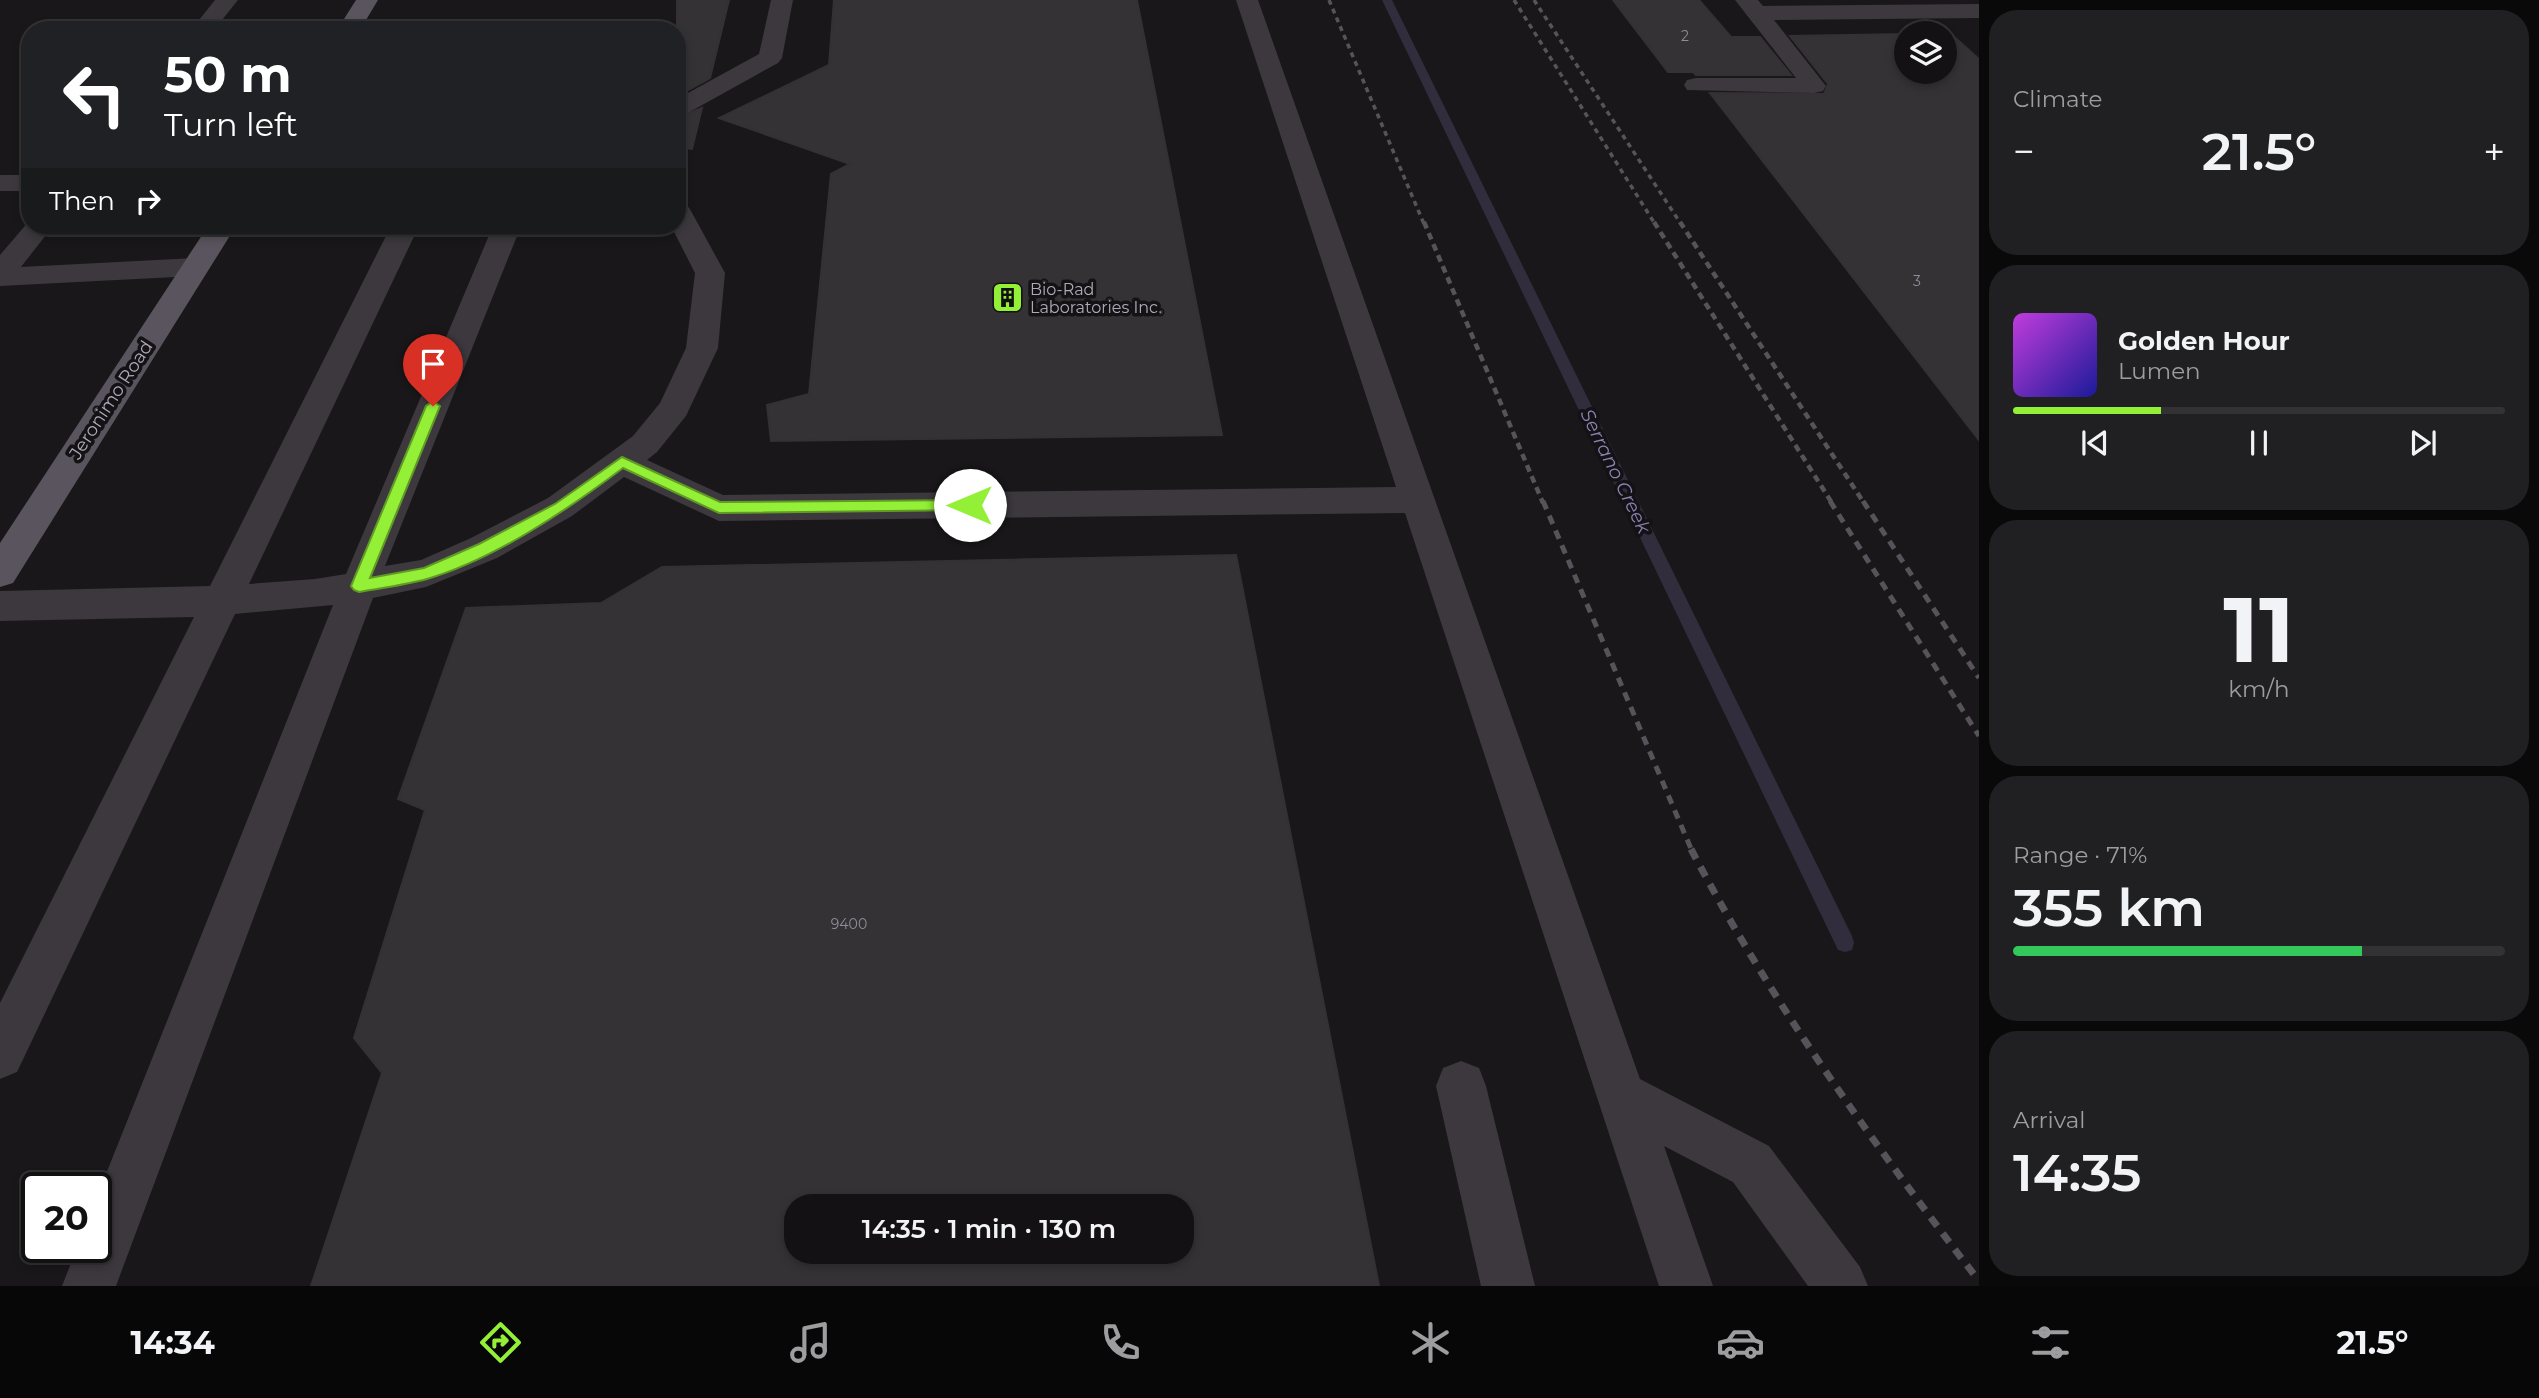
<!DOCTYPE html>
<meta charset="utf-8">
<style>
:root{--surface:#131113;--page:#201f21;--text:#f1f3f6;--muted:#9d9da0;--line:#323133;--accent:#94f037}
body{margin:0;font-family:Montserrat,sans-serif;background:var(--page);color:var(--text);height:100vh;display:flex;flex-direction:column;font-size:26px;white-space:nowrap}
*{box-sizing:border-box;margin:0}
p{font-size:23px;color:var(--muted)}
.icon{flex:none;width:38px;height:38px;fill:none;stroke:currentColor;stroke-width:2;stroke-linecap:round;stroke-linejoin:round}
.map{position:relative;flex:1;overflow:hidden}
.details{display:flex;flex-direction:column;gap:10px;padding:10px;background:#0a090a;width:560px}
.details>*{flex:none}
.top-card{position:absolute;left:21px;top:21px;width:665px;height:214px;border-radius:28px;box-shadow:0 4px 10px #0003,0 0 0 2px var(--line);background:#202124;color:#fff;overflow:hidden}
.tools{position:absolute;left:1894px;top:21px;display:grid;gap:14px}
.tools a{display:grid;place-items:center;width:63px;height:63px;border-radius:50%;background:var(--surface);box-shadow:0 4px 10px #0003,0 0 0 2px var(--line);font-size:35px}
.speed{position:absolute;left:21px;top:1172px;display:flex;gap:14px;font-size:35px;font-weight:700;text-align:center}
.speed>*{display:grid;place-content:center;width:91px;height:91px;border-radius:50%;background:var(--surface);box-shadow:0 4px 10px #0003,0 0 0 2px var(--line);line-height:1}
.speed .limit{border:4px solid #111;border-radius:10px;background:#fff;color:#111}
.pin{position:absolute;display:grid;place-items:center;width:60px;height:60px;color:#fff;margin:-72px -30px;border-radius:50% 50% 50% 0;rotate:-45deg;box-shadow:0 0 7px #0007}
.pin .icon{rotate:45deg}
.me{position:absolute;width:77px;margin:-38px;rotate:270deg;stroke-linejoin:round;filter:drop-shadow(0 0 5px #0008)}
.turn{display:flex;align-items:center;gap:24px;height:147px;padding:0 28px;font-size:32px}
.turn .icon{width:91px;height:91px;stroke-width:2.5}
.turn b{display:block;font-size:49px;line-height:60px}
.then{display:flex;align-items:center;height:66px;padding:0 28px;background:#0003;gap:14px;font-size:26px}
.big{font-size:52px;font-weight:600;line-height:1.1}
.details .tile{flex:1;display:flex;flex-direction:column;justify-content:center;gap:10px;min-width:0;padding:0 24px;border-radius:28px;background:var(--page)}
.details .dial{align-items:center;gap:0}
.dial b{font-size:91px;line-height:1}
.song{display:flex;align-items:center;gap:21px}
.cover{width:84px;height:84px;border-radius:10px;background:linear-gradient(135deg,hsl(290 70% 55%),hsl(240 70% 35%))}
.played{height:7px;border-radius:4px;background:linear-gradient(90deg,var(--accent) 30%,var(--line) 30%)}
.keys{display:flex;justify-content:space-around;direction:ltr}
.heat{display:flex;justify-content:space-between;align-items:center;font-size:38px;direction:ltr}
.charge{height:10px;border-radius:5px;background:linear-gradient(90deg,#34c759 71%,var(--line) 0)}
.trip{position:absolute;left:784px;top:1194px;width:410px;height:70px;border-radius:28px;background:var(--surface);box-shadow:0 4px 10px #0003,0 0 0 2px var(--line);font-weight:600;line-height:70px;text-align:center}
.menu{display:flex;height:112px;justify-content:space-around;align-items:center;background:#080708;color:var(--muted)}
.menu .icon{width:49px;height:49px}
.menu .current{color:var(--accent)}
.menu b{font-size:32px;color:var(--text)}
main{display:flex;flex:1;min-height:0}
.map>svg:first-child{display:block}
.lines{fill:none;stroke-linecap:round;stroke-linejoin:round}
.stream{fill:#312d3d;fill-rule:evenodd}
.building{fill:#343235;stroke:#343135;stroke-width:2;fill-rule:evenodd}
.minor{fill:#3c383e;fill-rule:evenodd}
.major{fill:#59545d;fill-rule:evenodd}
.rail-far3{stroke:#58535b;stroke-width:3.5;stroke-dasharray:5 4.5;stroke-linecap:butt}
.rail-far2{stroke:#58535b;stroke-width:4.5;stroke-dasharray:7 5;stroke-linecap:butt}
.rail-far1{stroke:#58535b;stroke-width:5;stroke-dasharray:9 7;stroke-linecap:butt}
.rail{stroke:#58535b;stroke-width:7;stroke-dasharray:11 9;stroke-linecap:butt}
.route{fill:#94f037;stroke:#609c24;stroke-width:2}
.labels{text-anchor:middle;stroke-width:7;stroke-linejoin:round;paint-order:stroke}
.number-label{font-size:14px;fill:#928b98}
.far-poi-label{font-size:16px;fill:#b1a9b9;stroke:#141214;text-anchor:start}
.street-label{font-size:18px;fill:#b1a9b9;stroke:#141214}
.water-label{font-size:19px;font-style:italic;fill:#9081b3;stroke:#141214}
</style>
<main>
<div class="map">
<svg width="1979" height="1286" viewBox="0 0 1979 1286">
<rect width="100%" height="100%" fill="#191719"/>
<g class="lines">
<polygon class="stream" points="1382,0 1392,0 1852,936 1854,943 1852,950 1845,952 1838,950"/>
</g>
<g class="building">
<polygon points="677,0 729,0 710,78 677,96"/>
<polygon points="834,0 1137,0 1222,435 771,441 767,405 809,394 831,174 850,164 719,118 829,65"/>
<polygon points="1613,0 1699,0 1731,37 1760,37 1791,75 1696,75 1693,72 1668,72"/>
<polygon points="1906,34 1906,72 1944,72 1944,34 1951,34 1979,59 1979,440 1710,93 1824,94 1828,84 1790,36"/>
<polygon points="702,108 692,149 677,147 677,118"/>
<path d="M 1236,555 L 1379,1286 L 311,1286 L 382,1073 L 354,1038 L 425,810 L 398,799 L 466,608 L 601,603 L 662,567 ZM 796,1206 L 1181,1206 L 1181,1251 L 796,1251 Z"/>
</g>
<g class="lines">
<g class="minor">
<polygon points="215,0 238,0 214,30 191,30"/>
<polygon points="771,0 793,0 782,58 778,63 686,114 677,116 677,99 759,54"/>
<polygon points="1236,0 1258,0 1640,1079 1769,1146 1860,1267 1868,1286 1808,1286 1733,1182 1664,1146 1713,1286 1659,1286 1405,513 719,521 624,477 572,516 497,558 426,587 373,598 116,1286 62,1286 77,1248 96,1248 96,1199 333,605 235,614 17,1072 0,1079 0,1003 194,617 0,621 0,591 210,586 391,226 419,226 249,584 315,579 346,574 493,226 521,226 385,566 421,560 471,538 548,498 633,436 660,403 686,348 695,273 671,226 677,226 677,203 687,205 691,211 725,273 718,348 686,416 657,452 647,460 723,495 1396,487"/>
<polygon points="1735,0 1758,0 1763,6 1979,4 1979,18 1774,20 1826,86 1823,91 1814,93 1687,90 1684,85 1687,80 1696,78 1796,78"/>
<rect x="0" y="175" width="30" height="16"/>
<polygon points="30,220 30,226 53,226 21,267 195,258 205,261 210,267 205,273 195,276 0,286 0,255"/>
<polygon points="1461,1061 1479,1068 1486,1086 1535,1286 1481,1286 1436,1086 1443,1068"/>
</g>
<g class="major">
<polygon points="356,0 378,0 360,30 337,30"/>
<polygon points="208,226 236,226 13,583 0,587 0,543"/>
</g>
<g class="rail-far3">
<polyline points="1329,0 1424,224"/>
<polyline points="1514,0 1655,224"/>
<polyline points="1534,0 1681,224"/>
</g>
<g class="rail-far2">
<polyline points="1424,222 1543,503"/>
<polyline points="1654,222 1832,503"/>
<polyline points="1680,222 1864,503"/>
</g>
<g class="rail-far1">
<polyline points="1543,501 1692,851"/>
<polyline points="1830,501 1979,736"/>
<polyline points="1863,501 1979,678"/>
</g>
<path class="rail" d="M 1691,849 C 1772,1004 1873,1143 1979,1281"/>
</g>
<path class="route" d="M 433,401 L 440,406 L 370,578 L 424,568 L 479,544 L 555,504 L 622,457 L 720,502 L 970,500 L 978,505 L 970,510 L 719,513 L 623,468 C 567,510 495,559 427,579 C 405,585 382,588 359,592 L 354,590 L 351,586 L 426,406 Z"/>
<defs>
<symbol id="building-square" viewBox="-11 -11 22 22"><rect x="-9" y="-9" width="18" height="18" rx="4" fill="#94f037" stroke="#141214"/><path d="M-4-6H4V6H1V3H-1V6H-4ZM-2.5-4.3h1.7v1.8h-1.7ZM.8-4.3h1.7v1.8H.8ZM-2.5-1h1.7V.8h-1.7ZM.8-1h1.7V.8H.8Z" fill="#111"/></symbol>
</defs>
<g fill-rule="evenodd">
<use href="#building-square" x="990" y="280" width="35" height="35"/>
</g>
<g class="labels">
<g class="number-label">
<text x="1685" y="41">2</text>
<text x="1917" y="286">3</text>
<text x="849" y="929">9400</text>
</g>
<g class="far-poi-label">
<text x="1030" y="295">Bio-Rad<tspan x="1030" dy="18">Laboratories Inc.</tspan></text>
</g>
<g class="street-label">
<text transform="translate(111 400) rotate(-57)" y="6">Jeronimo Road</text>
</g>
<g class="water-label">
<text transform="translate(1616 471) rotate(64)" y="7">Serrano Creek</text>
</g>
</g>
</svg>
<div class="tools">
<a><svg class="icon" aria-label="layers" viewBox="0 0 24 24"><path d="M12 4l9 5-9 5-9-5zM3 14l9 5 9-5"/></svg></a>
</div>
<div class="speed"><div class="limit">20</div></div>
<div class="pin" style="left:433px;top:406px;background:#d93025"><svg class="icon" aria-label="arrive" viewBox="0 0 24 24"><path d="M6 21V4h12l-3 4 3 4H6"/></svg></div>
<svg class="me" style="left:970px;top:505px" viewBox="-20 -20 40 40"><circle r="19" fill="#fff"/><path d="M0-13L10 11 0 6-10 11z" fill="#94f037"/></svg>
<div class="trip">14:35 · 1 min · 130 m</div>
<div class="top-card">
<div class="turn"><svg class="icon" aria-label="left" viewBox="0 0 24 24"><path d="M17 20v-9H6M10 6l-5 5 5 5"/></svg><div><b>50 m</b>Turn left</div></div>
<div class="then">Then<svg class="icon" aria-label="right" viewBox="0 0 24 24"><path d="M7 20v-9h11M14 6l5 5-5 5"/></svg></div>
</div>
</div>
<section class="details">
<div class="tile"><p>Climate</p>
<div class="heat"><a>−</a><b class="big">21.5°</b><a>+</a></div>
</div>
<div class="tile">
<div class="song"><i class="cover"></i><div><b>Golden Hour</b><p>Lumen</p></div></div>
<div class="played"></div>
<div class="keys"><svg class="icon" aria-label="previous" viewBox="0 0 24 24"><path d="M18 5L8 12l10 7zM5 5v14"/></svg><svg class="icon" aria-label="pause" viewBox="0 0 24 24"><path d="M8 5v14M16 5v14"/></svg><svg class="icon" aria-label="next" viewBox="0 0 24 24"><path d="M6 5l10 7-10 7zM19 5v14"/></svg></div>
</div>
<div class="tile dial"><b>11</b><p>km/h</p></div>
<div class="tile"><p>Range · 71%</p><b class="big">355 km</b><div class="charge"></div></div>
<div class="tile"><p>Arrival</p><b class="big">14:35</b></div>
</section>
</main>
<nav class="menu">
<b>14:34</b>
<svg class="icon current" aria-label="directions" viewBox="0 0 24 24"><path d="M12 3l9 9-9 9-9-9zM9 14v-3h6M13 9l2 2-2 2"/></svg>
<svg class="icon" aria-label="music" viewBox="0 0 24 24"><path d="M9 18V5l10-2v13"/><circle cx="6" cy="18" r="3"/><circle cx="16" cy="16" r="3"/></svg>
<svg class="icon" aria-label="phone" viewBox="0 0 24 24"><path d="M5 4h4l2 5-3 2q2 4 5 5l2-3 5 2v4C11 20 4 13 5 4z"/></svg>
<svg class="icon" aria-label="climate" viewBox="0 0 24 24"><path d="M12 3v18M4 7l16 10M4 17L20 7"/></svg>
<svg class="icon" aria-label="car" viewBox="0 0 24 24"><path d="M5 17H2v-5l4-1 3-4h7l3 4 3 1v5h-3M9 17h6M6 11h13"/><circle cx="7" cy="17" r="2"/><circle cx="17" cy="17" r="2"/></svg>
<svg class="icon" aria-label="filters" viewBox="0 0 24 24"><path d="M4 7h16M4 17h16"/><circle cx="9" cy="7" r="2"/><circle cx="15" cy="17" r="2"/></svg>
<b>21.5°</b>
</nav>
